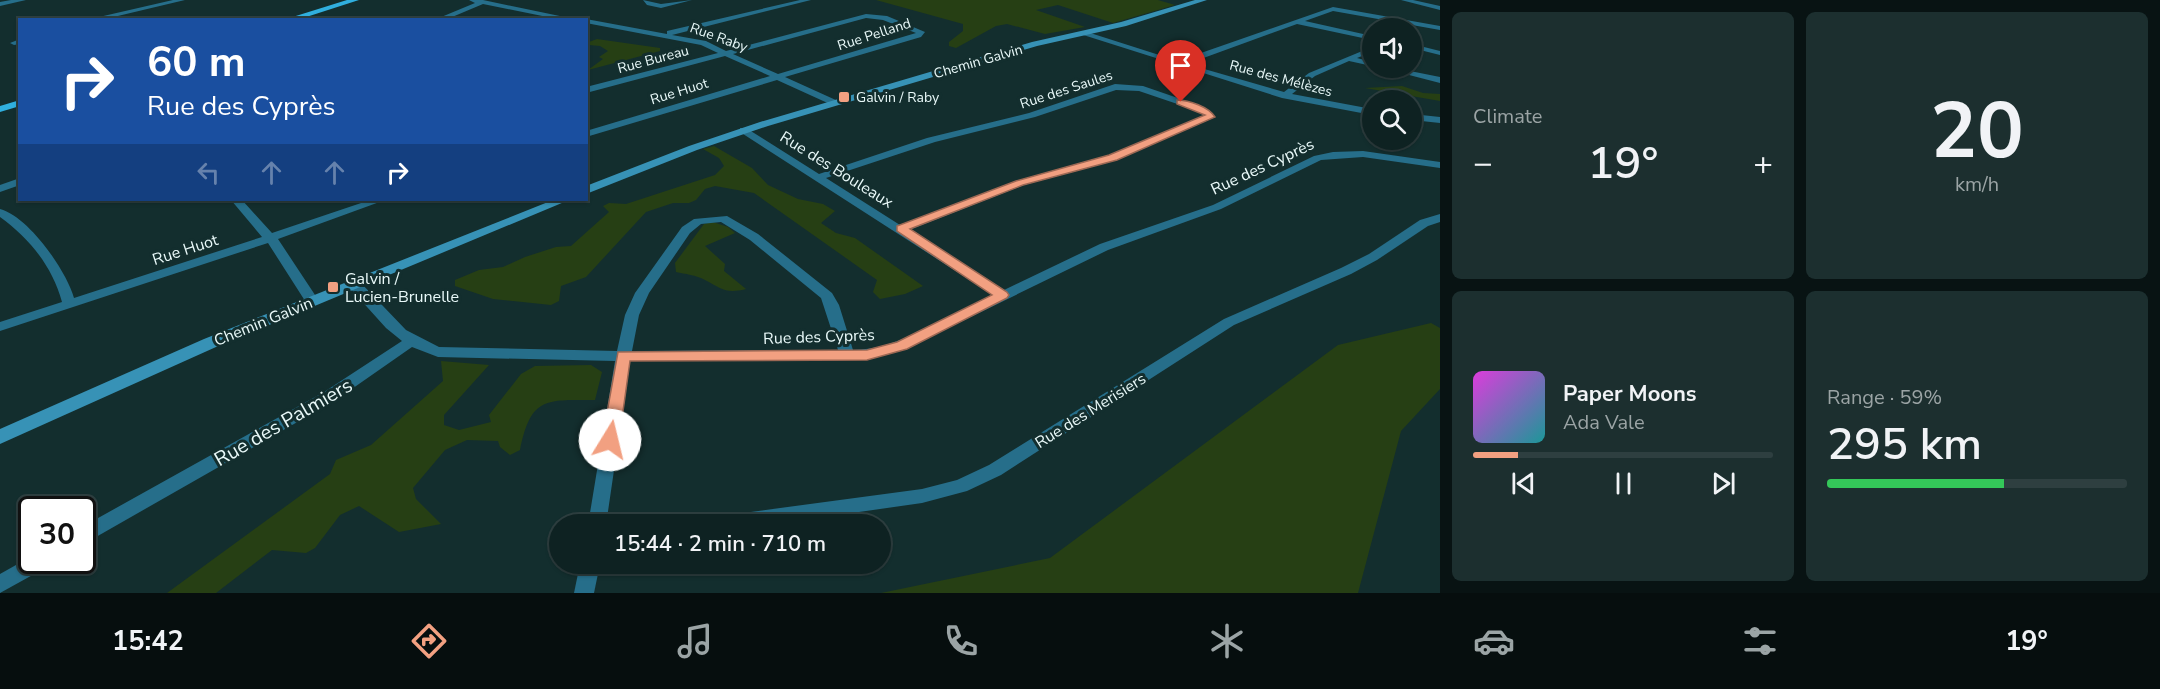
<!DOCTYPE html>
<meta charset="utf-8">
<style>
:root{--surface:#0e2222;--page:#1c2f2f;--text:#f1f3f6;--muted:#9ba4a5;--line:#2e3f40;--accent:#f2a081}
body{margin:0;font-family:"Nunito Sans",sans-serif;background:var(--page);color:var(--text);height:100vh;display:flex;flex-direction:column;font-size:22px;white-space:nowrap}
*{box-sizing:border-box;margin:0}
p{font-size:20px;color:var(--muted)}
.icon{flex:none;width:33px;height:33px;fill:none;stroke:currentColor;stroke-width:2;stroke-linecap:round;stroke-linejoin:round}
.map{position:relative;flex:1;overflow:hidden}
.drawer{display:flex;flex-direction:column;gap:12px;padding:12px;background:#081313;width:720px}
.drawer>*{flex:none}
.guide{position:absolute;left:18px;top:18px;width:570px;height:183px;border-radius:0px;box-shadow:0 2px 4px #0004,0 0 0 2px var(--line);background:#1a4fa0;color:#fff;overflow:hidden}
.tools{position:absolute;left:1362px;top:18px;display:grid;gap:12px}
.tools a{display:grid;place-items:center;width:60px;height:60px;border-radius:50%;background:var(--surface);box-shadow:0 2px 4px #0004,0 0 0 2px var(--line);font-size:30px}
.speed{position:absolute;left:18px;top:496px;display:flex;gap:12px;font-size:30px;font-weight:700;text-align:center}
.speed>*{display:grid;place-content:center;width:78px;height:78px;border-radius:50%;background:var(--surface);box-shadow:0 2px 4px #0004,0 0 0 2px var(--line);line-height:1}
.speed .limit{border:3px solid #111;border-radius:9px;background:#fff;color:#111}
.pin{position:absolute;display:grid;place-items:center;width:51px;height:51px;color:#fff;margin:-62px -26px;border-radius:50% 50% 50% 0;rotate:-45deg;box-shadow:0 0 6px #0007}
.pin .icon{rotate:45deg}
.me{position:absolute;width:66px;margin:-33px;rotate:9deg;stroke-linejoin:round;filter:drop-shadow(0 0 4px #0008)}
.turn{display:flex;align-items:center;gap:21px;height:126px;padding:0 30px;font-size:27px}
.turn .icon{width:78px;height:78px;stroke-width:2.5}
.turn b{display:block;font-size:42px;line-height:51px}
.lanes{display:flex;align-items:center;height:57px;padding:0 30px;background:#0003;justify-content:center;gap:30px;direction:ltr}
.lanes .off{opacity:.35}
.big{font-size:45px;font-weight:600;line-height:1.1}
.drawer .widget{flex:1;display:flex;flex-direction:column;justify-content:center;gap:9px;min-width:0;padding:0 21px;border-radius:9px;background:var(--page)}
.drawer .dial{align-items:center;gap:0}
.dial b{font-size:78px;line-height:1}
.song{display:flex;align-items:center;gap:18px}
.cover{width:72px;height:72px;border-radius:9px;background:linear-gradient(135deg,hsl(300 70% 55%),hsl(180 70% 35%))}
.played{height:6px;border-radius:3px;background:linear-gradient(90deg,var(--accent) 15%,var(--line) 15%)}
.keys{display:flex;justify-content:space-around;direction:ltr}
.heat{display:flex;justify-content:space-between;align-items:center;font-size:33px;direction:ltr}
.charge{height:9px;border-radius:4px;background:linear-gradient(90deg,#34c759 59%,var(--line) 0)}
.drawer .tiles{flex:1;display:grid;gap:12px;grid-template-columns:repeat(2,1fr)}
.trip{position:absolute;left:549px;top:514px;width:342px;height:60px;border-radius:30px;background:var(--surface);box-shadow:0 2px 4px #0004,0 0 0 2px var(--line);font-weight:600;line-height:60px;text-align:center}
.tabs{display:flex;height:96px;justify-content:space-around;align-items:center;background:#060e0e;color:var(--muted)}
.tabs .icon{width:42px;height:42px}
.tabs .current{color:var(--accent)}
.tabs b{font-size:27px;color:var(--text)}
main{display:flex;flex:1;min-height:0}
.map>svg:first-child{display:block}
.green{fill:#263f14}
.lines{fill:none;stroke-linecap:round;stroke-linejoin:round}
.street{fill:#266e8a;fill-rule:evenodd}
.secondary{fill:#3792b6;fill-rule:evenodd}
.primary{fill:#30afde;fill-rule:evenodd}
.route{fill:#f2a081;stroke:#9d6854;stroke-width:1.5}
.poi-dot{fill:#f2a081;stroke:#132e2e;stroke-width:2}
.labels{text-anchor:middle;stroke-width:6;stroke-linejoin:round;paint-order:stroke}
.far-street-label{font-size:14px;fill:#e9f9f9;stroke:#132e2e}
.far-poi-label{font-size:14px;fill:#e9f9f9;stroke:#132e2e;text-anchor:start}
.street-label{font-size:16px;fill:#e9f9f9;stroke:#132e2e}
.poi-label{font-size:16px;fill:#e9f9f9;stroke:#132e2e;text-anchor:start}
.near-street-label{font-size:20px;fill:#e9f9f9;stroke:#132e2e}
</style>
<main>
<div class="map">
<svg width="1440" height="593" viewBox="0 0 1440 593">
<rect width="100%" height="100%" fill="#132e2e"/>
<g class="green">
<polygon points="876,0 1158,0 1175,5 1113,23 1058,5 1036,10 1085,27 1045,34 1007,24 996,26 956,48 949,46 949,42 963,31 963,24"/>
<polygon points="597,39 660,48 660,51 588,70 603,59 599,57 608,51 600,46 589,45 589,42"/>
<polygon points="1402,86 1423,93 1440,94 1440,101 1365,88"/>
<polygon points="714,146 752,168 768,185 798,199 823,204 835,211 821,223 836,233 855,238 923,286 905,294 880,299 873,292 877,280 754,193 715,186 705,189 696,200 689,203 673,203 646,212 586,277 561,286 559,301 551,305 493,299 455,286 455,280 479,270 503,267 525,257 556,247 571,246 609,212 603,206 609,203 626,204 715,175 724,166 719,158 703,149"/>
<path d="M 713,222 L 728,227 L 735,233 L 705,246 L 725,264 L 724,271 L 746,289 C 726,294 722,289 705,280 C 696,275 685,274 676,272 L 675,263 L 704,224 Z"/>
<polygon points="1431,323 1440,328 1440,389 1401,431 1358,593 881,593 1050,558 1338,345"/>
<path d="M 441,361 L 489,365 L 444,415 L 444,425 L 459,430 L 491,422 L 489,415 L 521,374 L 535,366 L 591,365 L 602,372 L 595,400 C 546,400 531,396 520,450 L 510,455 L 500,447 L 498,441 L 467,440 L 445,450 L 413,488 L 416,499 L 441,524 L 399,532 L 359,506 L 340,515 L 315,548 L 306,553 L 272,550 L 216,593 L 167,593 L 330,474 L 336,460 L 371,445 L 443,381 Z"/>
</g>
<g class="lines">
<g class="street">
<polygon points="11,0 26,0 0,6 0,2"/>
<polygon points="173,0 185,0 101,20 86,20"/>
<polygon points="469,0 483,0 579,20 562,20 483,4 445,20 434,20 475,3"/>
<polygon points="643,0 661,4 692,0 661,8 647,5"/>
<path d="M 800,0 L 811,0 L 672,35 L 706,41 L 726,51 L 866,14 L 887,16 L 925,32 L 921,37 L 785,77 L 838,101 L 838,105 L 832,105 L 777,80 L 586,137 L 586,131 L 770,76 L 725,56 L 586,93 L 586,87 L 718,53 L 701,45 L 586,23 L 586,20 L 583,19 L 586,19 L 667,34 L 667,31 ZM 866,18 L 883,20 L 916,33 L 778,74 L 733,54 Z"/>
<polygon points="1401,0 1413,0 1440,6 1440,10"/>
<polygon points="1333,7 1440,26 1440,30 1333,11 1305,21 1372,36 1372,40 1297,24 1187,64 1284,92 1309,73 1372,47 1372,52 1357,58 1372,62 1372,66 1349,61 1315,76 1292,94 1372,109 1372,115 1282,98 1077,33 1084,31 1178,61"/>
<polygon points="20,39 20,44 14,45 10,43"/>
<polygon points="1412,44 1440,51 1440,55 1412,48"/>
<polygon points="1382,68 1395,68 1440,77 1440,83"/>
<path d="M 1115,84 L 1143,86 L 1204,107 L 1215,117 L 1117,160 L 1024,185 L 909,230 L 1004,290 L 1100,244 L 1213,205 L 1314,156 L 1333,152 L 1363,151 L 1440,162 L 1440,168 L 1363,157 L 1321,160 L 1221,209 L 1108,250 L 907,348 L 867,360 L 630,361 L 606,525 L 588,525 L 615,361 L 438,357 L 412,347 L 336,400 L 82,545 L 82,527 L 324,392 L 402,341 L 386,328 L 349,287 L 347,284 L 349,281 L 359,281 L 406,330 L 439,347 L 617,351 L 625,315 L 635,293 L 682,227 L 694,219 L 727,216 L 758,234 L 832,293 L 839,305 L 853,350 C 897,350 953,315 993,295 L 740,132 L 740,128 L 746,128 L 819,174 L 927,138 L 1029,113 ZM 1116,90 L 1139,91 L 1198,111 L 1204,116 L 1109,156 L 1016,181 L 900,225 L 826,178 L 935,142 L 1035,117 ZM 721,222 L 750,240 L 821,298 L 838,350 L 632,351 L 639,315 L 649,293 L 690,233 L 701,224 Z"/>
<polygon points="1412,114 1440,117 1440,123 1412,120"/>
<polygon points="20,178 20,185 0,192 0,185"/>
<path d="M 231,200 L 242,200 L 272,233 L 370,200 L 385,200 L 278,239 L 319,301 L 317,304 L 307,304 L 268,243 L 0,331 L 0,322 L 62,302 C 52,266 30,239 0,217 L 0,209 C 29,217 66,270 74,298 L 262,237 Z"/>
<polygon points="1440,214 1440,222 1428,226 1377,260 1351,274 1234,325 1001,475 967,491 922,503 768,525 704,525 706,519 713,517 922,489 957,480 989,465 1224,319 1341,268 1369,254 1420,220"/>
<polygon points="32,556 32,561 50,561 47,567 0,593 0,574"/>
<polygon points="580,564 600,564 594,593 574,593"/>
</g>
<g class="secondary">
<polygon points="1195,0 1207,0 1126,26 1037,46 768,126 697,150 586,194 586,186 689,146 760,122 1032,42 1121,22"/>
<polygon points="553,200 569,200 216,347 0,444 0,429 204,339"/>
</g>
<g class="primary">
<polygon points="347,0 359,0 297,20 283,20"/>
<polygon points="20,100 20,106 0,112 0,106"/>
</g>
</g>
<path class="route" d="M 1177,100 C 1189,100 1209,107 1215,117 L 1117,160 L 1023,185 L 910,229 L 1007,292 L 1009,295 L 1007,298 L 907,349 L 867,360 L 630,361 L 619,440 L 616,445 L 610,447 L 604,445 L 602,440 L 618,352 L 867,350 L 897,342 L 992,295 L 897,231 L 897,226 L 1016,181 L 1109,155 L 1205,115 L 1177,104 Z"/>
<g class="poi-dot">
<rect x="838" y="91" width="12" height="12" rx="3"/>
<rect x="327" y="281" width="12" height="12" rx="3"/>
</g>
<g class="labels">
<g class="far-street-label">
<text transform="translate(874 34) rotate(-18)" y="5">Rue Pelland</text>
<text transform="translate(719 37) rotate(20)" y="5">Rue Raby</text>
<text transform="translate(653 59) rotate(-15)" y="5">Rue Bureau</text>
<text transform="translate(978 61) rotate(-16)" y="5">Chemin Galvin</text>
<text transform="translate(1281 78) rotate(15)" y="5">Rue des Mélèzes</text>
<text transform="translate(1066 89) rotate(-18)" y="5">Rue des Saules</text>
<text transform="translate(679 91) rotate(-17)" y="5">Rue Huot</text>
</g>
<g class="far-poi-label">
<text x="856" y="102">Galvin / Raby</text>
</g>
<g class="street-label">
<text transform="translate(1262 166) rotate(-25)" y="6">Rue des Cyprès</text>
<text transform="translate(837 169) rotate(32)" y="6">Rue des Bouleaux</text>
<text transform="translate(185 249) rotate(-18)" y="6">Rue Huot</text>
<text transform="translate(263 321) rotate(-22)" y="6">Chemin Galvin</text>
<text transform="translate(819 336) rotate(-2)" y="6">Rue des Cyprès</text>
<text transform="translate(1090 410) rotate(-32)" y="6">Rue des Merisiers</text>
</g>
<g class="poi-label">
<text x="345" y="284">Galvin /<tspan x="345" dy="18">Lucien-Brunelle</tspan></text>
</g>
<g class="near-street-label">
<text transform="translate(283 422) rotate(-30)" y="7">Rue des Palmiers</text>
</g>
</g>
</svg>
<div class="tools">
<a><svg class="icon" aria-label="sound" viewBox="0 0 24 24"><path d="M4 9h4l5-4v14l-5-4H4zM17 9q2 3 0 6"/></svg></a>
<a><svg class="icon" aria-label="search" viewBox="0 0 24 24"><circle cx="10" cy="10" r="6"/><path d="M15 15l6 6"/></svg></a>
</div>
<div class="speed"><div class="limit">30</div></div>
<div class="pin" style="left:1181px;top:102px;background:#d93025"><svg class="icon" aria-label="arrive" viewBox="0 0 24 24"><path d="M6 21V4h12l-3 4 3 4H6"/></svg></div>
<svg class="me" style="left:610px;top:440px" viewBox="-20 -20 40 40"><circle r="19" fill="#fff"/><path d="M0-13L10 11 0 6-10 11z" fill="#f2a081"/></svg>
<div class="trip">15:44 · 2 min · 710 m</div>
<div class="guide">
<div class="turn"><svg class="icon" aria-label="right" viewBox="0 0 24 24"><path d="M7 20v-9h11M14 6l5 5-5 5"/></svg><div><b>60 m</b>Rue des Cyprès</div></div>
<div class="lanes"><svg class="icon off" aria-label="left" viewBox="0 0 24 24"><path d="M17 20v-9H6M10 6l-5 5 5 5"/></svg><svg class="icon off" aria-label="ahead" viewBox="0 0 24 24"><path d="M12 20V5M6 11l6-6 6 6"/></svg><svg class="icon off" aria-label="ahead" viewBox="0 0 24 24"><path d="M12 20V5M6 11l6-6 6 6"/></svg><svg class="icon" aria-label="right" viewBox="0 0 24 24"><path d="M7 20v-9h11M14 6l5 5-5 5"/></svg></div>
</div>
</div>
<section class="drawer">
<div class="tiles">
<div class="widget"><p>Climate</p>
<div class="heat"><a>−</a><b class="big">19°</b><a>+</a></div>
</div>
<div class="widget dial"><b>20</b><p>km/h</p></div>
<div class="widget">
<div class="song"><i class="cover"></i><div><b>Paper Moons</b><p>Ada Vale</p></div></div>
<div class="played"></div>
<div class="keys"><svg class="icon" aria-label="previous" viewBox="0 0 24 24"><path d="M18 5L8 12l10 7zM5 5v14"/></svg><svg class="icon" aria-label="pause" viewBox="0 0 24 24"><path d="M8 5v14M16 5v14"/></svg><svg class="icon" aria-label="next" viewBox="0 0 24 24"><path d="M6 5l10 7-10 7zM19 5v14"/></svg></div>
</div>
<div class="widget"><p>Range · 59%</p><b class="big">295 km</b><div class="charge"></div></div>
</div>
</section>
</main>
<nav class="tabs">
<b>15:42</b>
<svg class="icon current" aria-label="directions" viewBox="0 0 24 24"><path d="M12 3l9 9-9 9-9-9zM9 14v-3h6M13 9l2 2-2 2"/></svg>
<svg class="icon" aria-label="music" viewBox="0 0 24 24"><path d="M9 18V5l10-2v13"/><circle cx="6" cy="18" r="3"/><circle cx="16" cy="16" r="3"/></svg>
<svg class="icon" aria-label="phone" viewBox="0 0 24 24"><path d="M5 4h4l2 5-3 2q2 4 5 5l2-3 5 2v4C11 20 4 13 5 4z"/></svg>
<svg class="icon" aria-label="climate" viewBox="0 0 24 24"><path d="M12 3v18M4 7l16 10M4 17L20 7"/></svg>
<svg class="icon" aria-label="car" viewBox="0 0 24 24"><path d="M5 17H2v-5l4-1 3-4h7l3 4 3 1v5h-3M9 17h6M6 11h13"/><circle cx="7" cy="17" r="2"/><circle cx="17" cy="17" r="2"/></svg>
<svg class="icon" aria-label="filters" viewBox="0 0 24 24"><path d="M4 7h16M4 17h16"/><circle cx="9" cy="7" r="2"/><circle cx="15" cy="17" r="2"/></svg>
<b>19°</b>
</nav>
